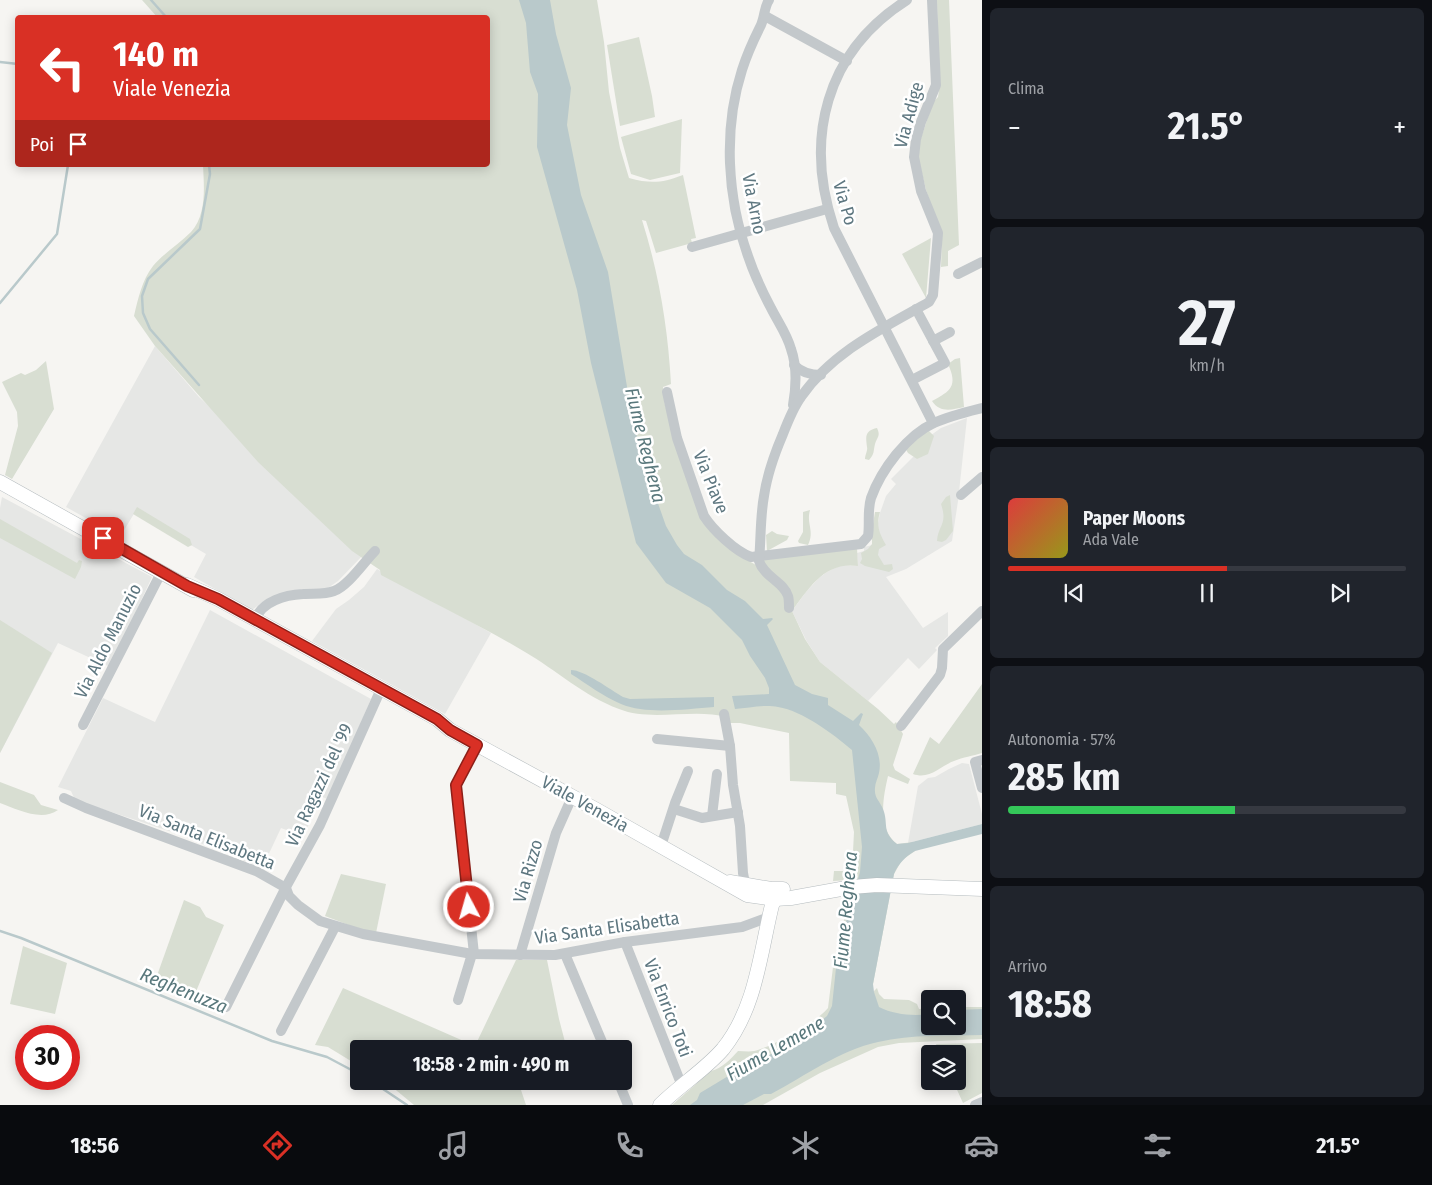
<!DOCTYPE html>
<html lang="it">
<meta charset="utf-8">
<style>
:root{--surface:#171b24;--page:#20242c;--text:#f1f3f6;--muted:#9ea1a6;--line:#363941;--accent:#d93025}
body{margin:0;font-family:"Fira Sans Condensed",sans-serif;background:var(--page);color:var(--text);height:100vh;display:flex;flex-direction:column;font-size:19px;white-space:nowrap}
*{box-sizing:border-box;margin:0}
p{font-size:16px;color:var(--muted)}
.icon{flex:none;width:28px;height:28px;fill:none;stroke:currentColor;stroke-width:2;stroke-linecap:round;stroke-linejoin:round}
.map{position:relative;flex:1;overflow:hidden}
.panel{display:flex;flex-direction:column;gap:8px;padding:8px;background:#0d0f14;width:450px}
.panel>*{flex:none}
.hud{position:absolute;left:15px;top:15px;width:475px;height:152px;border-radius:5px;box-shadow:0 2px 12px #0003;background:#d93025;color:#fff;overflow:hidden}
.tools{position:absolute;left:921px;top:990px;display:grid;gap:10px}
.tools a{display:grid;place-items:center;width:45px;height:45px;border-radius:5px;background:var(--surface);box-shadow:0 2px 12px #0003;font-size:25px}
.speed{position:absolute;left:15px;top:1025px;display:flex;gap:10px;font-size:25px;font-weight:700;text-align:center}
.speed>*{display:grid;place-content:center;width:65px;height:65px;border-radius:50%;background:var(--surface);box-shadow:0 2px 12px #0003;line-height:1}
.speed .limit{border:8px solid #d22;background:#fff;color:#111}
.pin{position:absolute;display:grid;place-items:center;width:42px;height:42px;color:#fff;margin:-21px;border-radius:10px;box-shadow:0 2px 8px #0006}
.me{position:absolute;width:55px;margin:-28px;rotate:354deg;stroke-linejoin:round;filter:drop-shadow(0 0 4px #0008)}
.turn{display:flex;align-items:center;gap:18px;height:105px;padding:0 15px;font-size:22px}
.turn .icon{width:65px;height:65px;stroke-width:2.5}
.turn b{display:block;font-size:35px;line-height:42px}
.then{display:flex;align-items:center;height:48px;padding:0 15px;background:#0003;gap:10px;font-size:19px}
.big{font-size:38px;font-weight:700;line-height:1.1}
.panel .card{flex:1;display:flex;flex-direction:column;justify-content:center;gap:8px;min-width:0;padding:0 18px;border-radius:8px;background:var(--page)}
.panel .dial{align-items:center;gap:0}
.dial b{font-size:65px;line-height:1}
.song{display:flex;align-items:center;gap:15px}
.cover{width:60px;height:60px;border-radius:8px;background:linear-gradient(135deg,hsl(0 70% 55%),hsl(60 70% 35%))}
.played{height:5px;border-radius:2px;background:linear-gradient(90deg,var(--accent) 55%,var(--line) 55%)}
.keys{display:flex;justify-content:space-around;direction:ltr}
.heat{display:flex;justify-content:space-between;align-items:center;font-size:28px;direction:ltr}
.charge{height:8px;border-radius:4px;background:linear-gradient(90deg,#34c759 57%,var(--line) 0)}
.trip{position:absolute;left:350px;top:1040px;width:282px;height:50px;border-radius:5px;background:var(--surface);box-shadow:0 2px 12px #0003;font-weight:700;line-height:50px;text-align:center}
.tab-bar{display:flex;height:80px;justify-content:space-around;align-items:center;background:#090b0e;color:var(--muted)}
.tab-bar .icon{width:35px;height:35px}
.tab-bar .on{color:var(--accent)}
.tab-bar b{font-size:22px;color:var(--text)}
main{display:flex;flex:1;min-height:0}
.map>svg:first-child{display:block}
.built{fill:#e6e7e5}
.green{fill:#d8ded2}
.water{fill:#b9c9cb}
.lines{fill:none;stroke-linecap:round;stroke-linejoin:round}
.stream{stroke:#b9c9cb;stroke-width:2.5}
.secondary-casing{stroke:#b5bcbf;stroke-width:15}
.street{stroke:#c3c8cb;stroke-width:10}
.secondary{stroke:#fff;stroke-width:14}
.route-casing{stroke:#8d1f18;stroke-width:12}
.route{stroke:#d93025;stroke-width:9}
.labels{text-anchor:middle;stroke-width:5;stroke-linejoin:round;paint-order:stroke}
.street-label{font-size:18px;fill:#5e7780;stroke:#fff}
.water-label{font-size:19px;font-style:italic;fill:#59787c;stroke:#fff}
</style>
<main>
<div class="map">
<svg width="982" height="1105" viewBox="0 0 982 1105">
<rect width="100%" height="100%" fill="#f6f5f2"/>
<g class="built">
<polygon points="155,346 199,397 366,552 338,581 328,588 264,601 252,610 194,577 206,554 135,512 120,537 66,507"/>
<polygon points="967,418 958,501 952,541 906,569 886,577 923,628 948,612 948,636 935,648 937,650 919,669 908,658 868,701 820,662 806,640 792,611 806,592 819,578 827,572 841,565 858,566 857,553 864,551 864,547 877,544 877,528 880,513 886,496 896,484 891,479 929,441 927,438 941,428"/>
<polygon points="2,497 152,577 110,667 58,643 0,753 0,508"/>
<polygon points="377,569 491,633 445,714 312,641 336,609 349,600 364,587"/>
<polygon points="210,610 371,699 328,799 322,797 303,836 281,828 265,862 260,867 178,834 75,800 71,791 58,787 103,698 155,722"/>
<polygon points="962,763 969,764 982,814 982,824 908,843 918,786 928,778 935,777 949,769"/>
</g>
<g class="green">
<path d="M 142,0 L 597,0 L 604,42 L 609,92 L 620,148 L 629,178 C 651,184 662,183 683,175 L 696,238 L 691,239 L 692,243 L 656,253 L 646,221 L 642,220 C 659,274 668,328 671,384 L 663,387 L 665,405 L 700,515 L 740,556 L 756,565 L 761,559 L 857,548 L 858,566 C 825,561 809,588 792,611 L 805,639 L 820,662 L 878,709 L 894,724 L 896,722 L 903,734 L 893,765 L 895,770 L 910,779 L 908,784 L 888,776 C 883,798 877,828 897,844 L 913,842 L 915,851 L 902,860 L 894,874 L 873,984 L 873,992 L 877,988 L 879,994 L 884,999 L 909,1000 L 917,1004 L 919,1009 L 930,1008 L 930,1026 L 958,1026 L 964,1010 L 958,1010 L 958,1007 L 982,1007 L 982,1039 L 899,1043 L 878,1047 L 820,1073 L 763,1105 L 672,1105 L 711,1071 C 722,1068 730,1060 738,1051 C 743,1051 749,1052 754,1051 C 772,1047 816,1023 828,1008 L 833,967 L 850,894 L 851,880 L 833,881 L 834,871 L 852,871 L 854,832 L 846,796 L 836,794 L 836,783 L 790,781 L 789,733 L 740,723 L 730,723 L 727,717 C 693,708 651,722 619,709 C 584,696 556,670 525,652 C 478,624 429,601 381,575 L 380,570 L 352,551 L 258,462 L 155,346 L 134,316 C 138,299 142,280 153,266 C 164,253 179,244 191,232 C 207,214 204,187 203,165 L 488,165 L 488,18 L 158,18 Z"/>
<polygon points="937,0 949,0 959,245 948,251 948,266 941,267 942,237 926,190 918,157 920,141 933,102 938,97 939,90"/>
<polygon points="639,37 652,96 655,117 620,126 607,45"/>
<polygon points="682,119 680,173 650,180 631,174 621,137"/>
<polygon points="931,238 926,298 902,254"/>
<path d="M 960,358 L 964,407 C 951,410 940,413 932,401 C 951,391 958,386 948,364 L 955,359 Z"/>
<polygon points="46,361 54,409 12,479 5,475 18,426 17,412 2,382 21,373 25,375 36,370"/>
<path d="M 877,428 C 881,436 877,437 875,444 C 873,452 875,453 869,460 L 865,459 C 865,455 868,450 867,447 C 866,437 864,431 877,428 Z"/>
<polygon points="928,430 934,436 928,454 917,459 908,453 905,448"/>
<path d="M 950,495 L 953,531 L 946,540 L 942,542 L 937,541 C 938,525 948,525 941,504 L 946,497 Z"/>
<polygon points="137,507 190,539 192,545 188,547 133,514"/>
<path d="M 810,510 C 806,524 815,531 808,545 L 799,543 L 798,541 L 803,532 L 803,512 Z"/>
<path d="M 875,512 L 880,512 C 876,525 879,533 886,545 L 879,549 L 878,555 L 884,565 L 892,564 L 893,569 L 889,572 L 865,566 L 860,563 L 862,559 L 861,553 L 868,549 L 872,544 L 872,530 Z"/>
<polygon points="0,519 77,563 79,560 82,561 81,567 75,579 0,538"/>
<polygon points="772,531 777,534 789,536 787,540 767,551 766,535"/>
<polygon points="0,620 52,653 0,753"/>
<path d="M 982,684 L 982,753 C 973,756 963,757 954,761 C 940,766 930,780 913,774 L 930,737 L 939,744 Z"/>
<path d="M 0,782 L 34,795 L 41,805 L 58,810 C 41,822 17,809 0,803 Z"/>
<polygon points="341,874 386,884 376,933 354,927 325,916"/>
<polygon points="184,900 200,907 206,917 224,925 192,1001 154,984"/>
<polygon points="23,946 67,963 55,1014 10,1004"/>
<polygon points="516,960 547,960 559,1019 565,1042 543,1049 359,1049 359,1066 328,1047 315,1045 343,988 475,1046"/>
<polygon points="982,1043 982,1093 963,1103 953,1081 958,1081 958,1054 940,1054 936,1044"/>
<polygon points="385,1081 518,1081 526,1105 414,1105"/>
</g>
<g class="water">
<path d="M 519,0 L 550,0 L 556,34 L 571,88 L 567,125 L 581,195 L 608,272 L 632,417 L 643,461 L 666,526 L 677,545 L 684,554 L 702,565 L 727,590 L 745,601 L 763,619 L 772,618 L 773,619 L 767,625 L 795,685 L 812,694 L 828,698 L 828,705 L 853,721 L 861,713 L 863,714 L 859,725 C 872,737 883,755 879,773 C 878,778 875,783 875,788 C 874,798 880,801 883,809 C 889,824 881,831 897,844 L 908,843 L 982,824 L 982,834 L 915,851 C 905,857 899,863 894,874 L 873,984 L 874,992 L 879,1007 C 895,1015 913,1016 930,1014 L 930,1026 L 958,1026 L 958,1010 L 982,1009 L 982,1035 C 948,1036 912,1034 878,1042 C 840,1050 805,1076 771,1094 L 764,1094 L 743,1105 L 690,1105 L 697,1100 L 700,1093 L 715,1084 L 753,1061 L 774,1053 L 778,1047 L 808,1031 L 827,1016 L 832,1006 L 836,968 L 844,929 L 860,872 L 862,847 L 852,750 C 833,734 803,711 778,707 C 765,704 749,708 735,709 L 732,696 L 769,694 L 769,688 L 765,678 L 750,656 L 742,640 L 710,608 L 666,583 L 636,543 L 591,363 L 577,290 L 537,147 L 538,94 L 530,72 L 526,23 Z"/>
<path d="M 571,670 C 584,670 611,690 623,697 L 630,699 L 714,697 L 714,707 C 686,709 647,715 621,704 C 604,697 587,684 571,674 Z"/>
</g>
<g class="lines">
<g class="stream">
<polyline points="151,0 167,18"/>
<polyline points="0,62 18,64"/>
<polyline points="0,303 57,234 68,165"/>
<polyline points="199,385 150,329 143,313 142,296 148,279 200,229 210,174 209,165"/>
<polyline points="0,931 21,938 272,1041 327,1057 359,1074"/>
<polyline points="371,1081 407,1105"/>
</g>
<defs>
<g id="secondary">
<polyline points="0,482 193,590"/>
<polyline points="187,585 218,599 437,719 450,730 595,809 747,895 775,899 791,898 852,887 877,885 982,889"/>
<polyline points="730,882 771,889 783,889"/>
<path d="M 660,1105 C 680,1085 705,1070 723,1049 C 756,1008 760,954 772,905 L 775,899 L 781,894"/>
</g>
</defs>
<use href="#secondary" class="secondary-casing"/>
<g class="street">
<path d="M 769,0 C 764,7 765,16 761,25 C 754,39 747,54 742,70 C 723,129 727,198 748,256 C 754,274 762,291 771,308 C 778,322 787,334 791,349 C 797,366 796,388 793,405"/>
<path d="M 907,0 C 825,52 804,139 834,228 L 933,423"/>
<polyline points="765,16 847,61"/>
<polyline points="692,247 827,209"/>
<polyline points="958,274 982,262"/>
<polyline points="933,341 950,332"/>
<path d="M 794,365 C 801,372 811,375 821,375"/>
<polyline points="912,380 945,363 916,309"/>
<path d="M 667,392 L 677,438 L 704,516 C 713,530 735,551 751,557 L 861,544 L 868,536 C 870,524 867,511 871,498 C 881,470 907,435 934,423 C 949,416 966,412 982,408"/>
<polyline points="961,495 982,477"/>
<path d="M 789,608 C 789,604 789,599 788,596 C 784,582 764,577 759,561 C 761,540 760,518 764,496 C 767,475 774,455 783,434 C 788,421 793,408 801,397 C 832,352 883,328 929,302 L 933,295 L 938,233 L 921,191 L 914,157 L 916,139 L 921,122 L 936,85 L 932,0"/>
<path d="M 255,619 C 263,601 285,595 303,594 C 313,593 324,595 334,591 C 348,586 364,562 375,551"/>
<polyline points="724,714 730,746 733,785 740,826 743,873 746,889"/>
<polyline points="83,725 162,571"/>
<polyline points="901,726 940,675 942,668 943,649 982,611"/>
<polyline points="657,739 730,746"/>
<polyline points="982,760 975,762 982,788"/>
<polyline points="64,798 86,808 256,871 286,888 289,896 298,905 320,921 363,934 472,954 555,955 625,942 742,927 769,917"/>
<polyline points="674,809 702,818 738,812"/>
<polyline points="712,816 717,774"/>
<polyline points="661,846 675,803 688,771"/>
<polyline points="625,942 682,1086"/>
<polyline points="474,954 456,785 477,745"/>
<polyline points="565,954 605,1049"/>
<polyline points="520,955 556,833 572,797"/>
<polyline points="458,1000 472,954"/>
<polyline points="226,1007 287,885 320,825 381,689"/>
<polyline points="281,1031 335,927"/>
<polyline points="618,1081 628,1105"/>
<polyline points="975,1105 982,1102"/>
</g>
<use href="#secondary" class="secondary"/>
</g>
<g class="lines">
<defs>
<polyline id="route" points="103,538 187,586 218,599 437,719 450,730 477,745 456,785 469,907"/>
</defs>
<use href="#route" class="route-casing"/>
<use href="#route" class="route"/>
</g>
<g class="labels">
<g class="street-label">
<text transform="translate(909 115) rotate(-75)" y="6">Via Adige</text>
<text transform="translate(845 203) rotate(74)" y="6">Via Po</text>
<text transform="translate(754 204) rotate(79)" y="6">Via Arno</text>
<text transform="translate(711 482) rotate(68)" y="6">Via Piave</text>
<text transform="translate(108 641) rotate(-63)" y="6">Via Aldo Manuzio</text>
<text transform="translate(319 785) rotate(-65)" y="6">Via Ragazzi del '99</text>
<text transform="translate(585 804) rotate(29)" y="6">Viale Venezia</text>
<text transform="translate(207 837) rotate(22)" y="6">Via Santa Elisabetta</text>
<text transform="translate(528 871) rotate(-74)" y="6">Via Rizzo</text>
<text transform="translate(607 928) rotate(-8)" y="6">Via Santa Elisabetta</text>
<text transform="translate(668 1008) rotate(69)" y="6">Via Enrico Toti</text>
</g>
<g class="water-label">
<text transform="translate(646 445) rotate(76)" y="7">Fiume Reghena</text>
<text transform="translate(845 910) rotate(-85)" y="7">Fiume Reghena</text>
<text transform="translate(184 990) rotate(22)" y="7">Reghenuzza</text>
<text transform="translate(775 1048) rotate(-30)" y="7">Fiume Lemene</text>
</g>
</g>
</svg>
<div class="tools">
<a><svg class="icon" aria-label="search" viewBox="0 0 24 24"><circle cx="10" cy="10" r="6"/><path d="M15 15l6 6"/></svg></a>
<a><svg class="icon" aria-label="layers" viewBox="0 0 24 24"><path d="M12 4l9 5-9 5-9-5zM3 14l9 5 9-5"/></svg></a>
</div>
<div class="speed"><div class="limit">30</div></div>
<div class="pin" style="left:103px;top:538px;background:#d93025"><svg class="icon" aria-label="arrive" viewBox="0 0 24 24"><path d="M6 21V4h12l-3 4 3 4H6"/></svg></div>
<svg class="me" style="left:469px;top:907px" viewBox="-20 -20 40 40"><circle r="17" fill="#d93025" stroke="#fff" stroke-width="3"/><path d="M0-11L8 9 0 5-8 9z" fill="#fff"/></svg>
<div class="trip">18:58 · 2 min · 490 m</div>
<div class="hud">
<div class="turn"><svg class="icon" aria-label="left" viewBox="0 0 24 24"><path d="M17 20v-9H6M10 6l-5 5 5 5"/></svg><div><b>140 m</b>Viale Venezia</div></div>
<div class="then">Poi<svg class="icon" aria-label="arrive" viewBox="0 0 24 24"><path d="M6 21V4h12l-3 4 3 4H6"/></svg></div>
</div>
</div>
<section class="panel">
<div class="card"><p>Clima</p>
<div class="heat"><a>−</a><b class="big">21.5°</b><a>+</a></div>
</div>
<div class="card dial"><b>27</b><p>km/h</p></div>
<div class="card">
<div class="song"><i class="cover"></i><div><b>Paper Moons</b><p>Ada Vale</p></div></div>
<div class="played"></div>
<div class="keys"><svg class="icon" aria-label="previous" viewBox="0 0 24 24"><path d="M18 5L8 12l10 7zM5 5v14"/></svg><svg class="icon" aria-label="pause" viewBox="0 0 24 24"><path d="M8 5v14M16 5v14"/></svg><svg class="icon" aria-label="next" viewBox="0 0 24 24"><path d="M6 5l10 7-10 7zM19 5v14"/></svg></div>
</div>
<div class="card"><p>Autonomia · 57%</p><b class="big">285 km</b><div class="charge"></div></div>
<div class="card"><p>Arrivo</p><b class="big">18:58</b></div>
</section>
</main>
<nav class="tab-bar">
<b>18:56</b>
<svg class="icon on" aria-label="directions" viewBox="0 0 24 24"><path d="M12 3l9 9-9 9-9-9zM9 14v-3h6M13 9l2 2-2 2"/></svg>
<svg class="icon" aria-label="music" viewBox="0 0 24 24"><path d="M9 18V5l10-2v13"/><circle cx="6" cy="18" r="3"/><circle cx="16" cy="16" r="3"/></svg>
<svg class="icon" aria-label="phone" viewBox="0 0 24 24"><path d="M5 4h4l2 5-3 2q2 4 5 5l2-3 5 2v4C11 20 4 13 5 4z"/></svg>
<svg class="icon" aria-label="climate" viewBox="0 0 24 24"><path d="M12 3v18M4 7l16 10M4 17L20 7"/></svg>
<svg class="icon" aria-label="car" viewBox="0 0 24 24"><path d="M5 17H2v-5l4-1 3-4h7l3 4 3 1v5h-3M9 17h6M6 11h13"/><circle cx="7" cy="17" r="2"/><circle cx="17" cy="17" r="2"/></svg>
<svg class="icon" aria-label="filters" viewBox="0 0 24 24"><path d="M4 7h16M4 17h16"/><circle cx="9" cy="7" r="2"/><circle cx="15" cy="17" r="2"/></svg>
<b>21.5°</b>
</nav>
